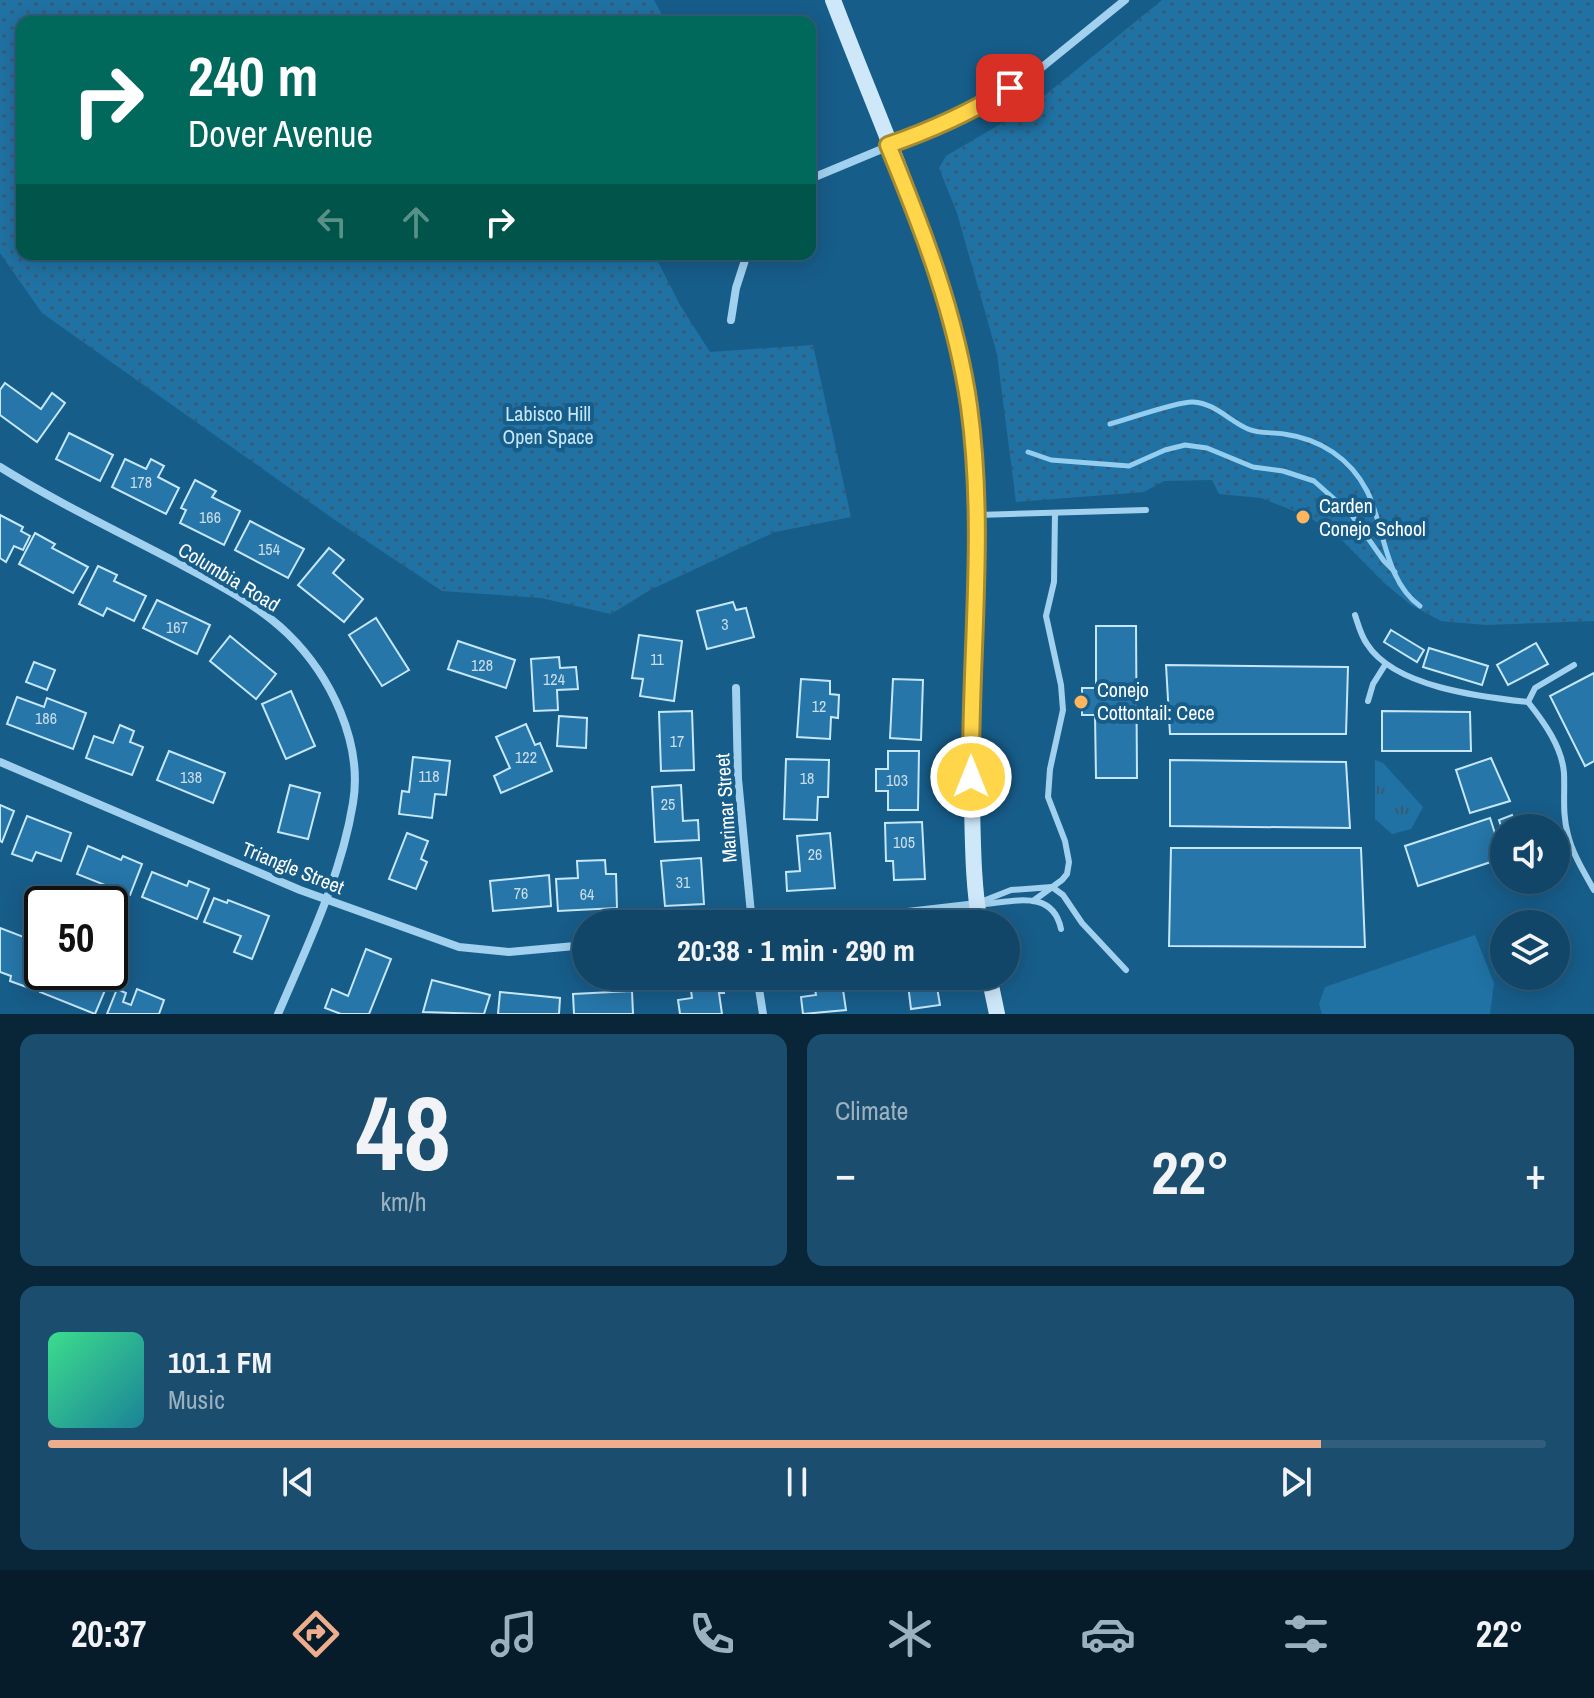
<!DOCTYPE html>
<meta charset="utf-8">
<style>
:root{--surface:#114668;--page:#1a4d6e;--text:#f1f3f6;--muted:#9cb1c0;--line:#305e7c;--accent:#eead8d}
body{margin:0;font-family:"Archivo Narrow",sans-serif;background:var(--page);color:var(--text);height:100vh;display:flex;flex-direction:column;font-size:30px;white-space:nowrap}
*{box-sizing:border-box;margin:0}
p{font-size:26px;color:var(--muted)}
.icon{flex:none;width:44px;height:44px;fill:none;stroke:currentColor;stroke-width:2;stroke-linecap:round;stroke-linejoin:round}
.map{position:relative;height:1014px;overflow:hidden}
.sheet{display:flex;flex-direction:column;gap:20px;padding:20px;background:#092639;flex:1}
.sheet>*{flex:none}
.guide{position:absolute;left:16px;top:16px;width:800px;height:244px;border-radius:16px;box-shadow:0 4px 20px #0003,0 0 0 2px var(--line);background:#00695c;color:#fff;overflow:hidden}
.buttons{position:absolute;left:1490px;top:814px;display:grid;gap:16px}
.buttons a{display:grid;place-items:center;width:80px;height:80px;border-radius:50%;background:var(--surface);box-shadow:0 4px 20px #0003,0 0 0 2px var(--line);font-size:40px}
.speed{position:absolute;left:24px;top:886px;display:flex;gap:16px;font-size:40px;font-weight:700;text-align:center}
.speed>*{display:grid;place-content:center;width:104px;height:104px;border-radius:50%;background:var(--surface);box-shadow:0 4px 20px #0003,0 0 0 2px var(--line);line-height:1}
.speed .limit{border:4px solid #111;border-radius:12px;background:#fff;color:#111}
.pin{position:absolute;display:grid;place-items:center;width:68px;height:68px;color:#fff;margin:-34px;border-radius:16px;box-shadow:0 4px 12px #0006}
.me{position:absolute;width:88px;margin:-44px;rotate:0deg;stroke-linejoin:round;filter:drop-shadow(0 0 6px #0008)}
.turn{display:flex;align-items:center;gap:28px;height:168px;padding:0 40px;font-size:36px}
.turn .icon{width:104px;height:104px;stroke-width:2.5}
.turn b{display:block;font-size:56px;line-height:68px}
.lanes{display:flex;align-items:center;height:76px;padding:0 40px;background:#0003;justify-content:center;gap:40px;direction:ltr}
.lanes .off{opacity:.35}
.big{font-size:60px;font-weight:700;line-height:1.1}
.sheet .card{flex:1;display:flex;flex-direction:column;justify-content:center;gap:12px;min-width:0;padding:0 28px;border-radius:16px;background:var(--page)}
.sheet .dial{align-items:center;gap:0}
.dial b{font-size:104px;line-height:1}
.song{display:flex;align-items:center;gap:24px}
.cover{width:96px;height:96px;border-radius:12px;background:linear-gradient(135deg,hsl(150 70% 55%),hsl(190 70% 35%))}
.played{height:8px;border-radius:4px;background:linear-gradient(90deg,var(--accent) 85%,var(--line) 85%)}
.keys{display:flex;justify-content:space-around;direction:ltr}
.heat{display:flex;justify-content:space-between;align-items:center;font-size:44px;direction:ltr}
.sheet .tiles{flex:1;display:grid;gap:20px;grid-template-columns:1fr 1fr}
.card:last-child{grid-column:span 2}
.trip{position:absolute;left:572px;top:910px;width:448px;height:80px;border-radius:40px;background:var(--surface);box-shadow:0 4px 20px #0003,0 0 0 2px var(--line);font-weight:700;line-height:80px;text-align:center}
.dock{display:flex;height:128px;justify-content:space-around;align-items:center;background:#071c2a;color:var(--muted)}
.dock .icon{width:56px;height:56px}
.dock .active{color:var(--accent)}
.dock b{font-size:36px;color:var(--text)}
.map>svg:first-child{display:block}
.grass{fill:url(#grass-dots)}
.park{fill:url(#park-tufts)}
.pitch{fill:#2072a4}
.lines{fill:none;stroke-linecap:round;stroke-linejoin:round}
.stream{stroke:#93cef1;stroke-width:5}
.building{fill:#2676a9;stroke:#c6e7fa;stroke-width:2}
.service{stroke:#a1d1ee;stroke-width:6}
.minor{stroke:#a1d1ee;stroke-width:8}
.secondary{stroke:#cee8fa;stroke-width:16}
.route-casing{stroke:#a68a30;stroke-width:20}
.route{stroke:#ffd54a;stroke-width:14}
.poi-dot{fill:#ffb55e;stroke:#175d8a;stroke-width:3}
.labels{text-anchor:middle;stroke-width:8;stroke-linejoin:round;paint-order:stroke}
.number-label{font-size:16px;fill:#c9ddea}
.park-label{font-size:20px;fill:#c6e7fa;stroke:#175d8a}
.poi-label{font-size:20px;fill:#fff;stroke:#175d8a;text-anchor:start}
.street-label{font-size:20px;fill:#fff;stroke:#175d8a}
</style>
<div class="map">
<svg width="1594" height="1014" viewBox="0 0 1594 1014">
<defs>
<pattern id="grass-dots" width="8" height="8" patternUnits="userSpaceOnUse" patternTransform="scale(2)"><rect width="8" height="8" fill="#2072a4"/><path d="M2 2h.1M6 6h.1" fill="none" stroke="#3a5b6f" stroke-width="1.8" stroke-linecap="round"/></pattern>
<pattern id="park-tufts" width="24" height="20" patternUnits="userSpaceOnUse" patternTransform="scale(2)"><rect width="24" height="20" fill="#2072a4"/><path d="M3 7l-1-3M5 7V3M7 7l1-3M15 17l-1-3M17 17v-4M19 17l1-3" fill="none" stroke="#3a5b6f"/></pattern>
</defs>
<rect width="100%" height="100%" fill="#175d8a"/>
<g class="grass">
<polygon points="0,0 654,0 666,22 22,22 22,254 654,254 680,305 710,352 813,345 851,517 775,532 650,590 611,614 541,598 442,591 335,520 42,313 0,253"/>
<polygon points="1162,0 1594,0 1594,621 1486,625 1441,621 1411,605 1383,582 1341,539 1309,517 1261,498 1219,494 1212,480 1164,481 1144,492 1016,502 997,354 957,213 939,168 946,156 1033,105"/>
</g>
<polygon class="park" points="1375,760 1383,763 1423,807 1411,829 1392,834 1375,819"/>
<polygon class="pitch" points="1475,935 1494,983 1490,1014 1322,1014 1319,1004 1325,987"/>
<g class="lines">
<g class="stream">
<path d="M 1110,424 C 1129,419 1178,401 1193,402 C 1215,403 1229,421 1248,429 C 1259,434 1272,432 1284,434 C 1320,439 1350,458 1367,491 C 1385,527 1384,580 1420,606"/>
<polyline points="1028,452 1051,460 1129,466 1165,450 1185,445 1207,448 1253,467 1283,471 1314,481 1351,514 1384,561 1395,572"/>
</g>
</g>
<g class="building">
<polygon points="5,383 41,409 52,393 65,403 37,442 0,415 0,390"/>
<polygon points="69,433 113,455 100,481 56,459"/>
<polygon points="125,459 146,469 151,459 164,466 158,477 179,488 166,514 112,487"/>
<polygon points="195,480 216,491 212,497 240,511 224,545 180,523 186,510 181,508"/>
<polygon points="0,515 23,527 21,531 30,536 23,550 14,546 6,562 0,558"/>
<polygon points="250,521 304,549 288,578 235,550"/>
<polygon points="35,533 55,544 52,548 88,567 73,593 19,564"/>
<polygon points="329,548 344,560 333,573 363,599 344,622 298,585"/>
<polygon points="98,566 117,575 114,581 146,596 134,621 107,608 103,616 79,604"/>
<polygon points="157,600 210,625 197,654 143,628"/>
<polygon points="733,602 736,610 746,608 754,637 707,649 697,611"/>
<polygon points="376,618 409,670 382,686 349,635"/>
<polygon points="1096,626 1136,626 1137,778 1096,778 1095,715 1082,715 1082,688 1096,688"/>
<polygon points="1391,630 1424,650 1417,662 1384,642"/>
<polygon points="639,635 682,641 674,701 640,696 643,679 632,678"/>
<polygon points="230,636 276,674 256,699 210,661"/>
<polygon points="458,641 515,660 506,688 448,669"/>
<polygon points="1536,643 1548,664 1508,685 1497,665"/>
<polygon points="1429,648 1488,666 1482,685 1423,667"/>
<polygon points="559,657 560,668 576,667 578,689 557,690 558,710 534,711 531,659"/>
<polygon points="34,662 55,670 47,690 26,682"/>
<polygon points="1166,665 1348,667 1346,734 1170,734"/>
<polygon points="1594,673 1594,761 1585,766 1550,696"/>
<polygon points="801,679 830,681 830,694 839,695 838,718 831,717 830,739 797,737"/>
<polygon points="893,679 923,680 921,740 890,738"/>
<polygon points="291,691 315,746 286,759 262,704"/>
<polygon points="17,697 44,707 47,698 86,713 73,749 7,724"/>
<polygon points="692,711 694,770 661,771 659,712"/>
<polygon points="1382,711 1470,712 1471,751 1382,751"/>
<polygon points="559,716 587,718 586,748 557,746"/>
<polygon points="526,724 535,745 540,743 552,771 501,793 494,776 510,768 496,737"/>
<polygon points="120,725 134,731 130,742 143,747 132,775 86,758 94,736 113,743"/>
<polygon points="169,751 225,773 213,803 157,780"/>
<polygon points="888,751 919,751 918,810 888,810 888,791 876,791 876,769 888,769"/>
<polygon points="413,757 450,761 446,795 435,794 432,818 399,814 402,791 409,792"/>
<polygon points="1491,758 1510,801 1470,813 1456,770"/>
<polygon points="786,759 829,760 828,797 818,797 817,820 784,819"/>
<polygon points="1170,760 1346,762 1350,828 1170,826"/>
<polygon points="290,785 320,793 308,839 278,832"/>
<polygon points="681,785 683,821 698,820 699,840 655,842 652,787"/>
<polygon points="0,805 14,811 2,842 0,841"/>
<polygon points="1512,815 1517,828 1504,828 1504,835 1499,820"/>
<polygon points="27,816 71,833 61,861 36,852 32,861 12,854"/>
<polygon points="1490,818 1503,858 1418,886 1405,846"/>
<polygon points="922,822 925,879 894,880 893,861 886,861 885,823"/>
<polygon points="407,833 428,841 421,859 427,862 416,889 389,879"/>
<polygon points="830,833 835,888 787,891 786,872 800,871 797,836"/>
<polygon points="88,846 121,860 123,856 142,864 130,895 77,874"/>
<polygon points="1171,848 1361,848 1365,947 1169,946"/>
<polygon points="701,858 704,904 665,906 661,861"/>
<polygon points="605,860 606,874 616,874 617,908 558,911 556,879 578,878 577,861"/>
<polygon points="152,872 187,886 189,881 209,889 197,919 142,897"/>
<polygon points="549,875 551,906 493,911 490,881"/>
<polygon points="214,898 227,903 228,900 269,916 252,959 234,952 241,936 204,922"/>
<polygon points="0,928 29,939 26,949 42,955 42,963 32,989 10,981 11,976 0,972"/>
<polygon points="366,949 391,959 369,1014 341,1014 325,1008 332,989 348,996"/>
<polygon points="48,972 87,972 86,975 108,983 95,1014 40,992"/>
<polygon points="689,976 722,976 724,993 719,993 722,1014 680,1014 678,1000 692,998"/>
<polygon points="813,976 841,976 846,1010 803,1014 801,997 816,995"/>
<polygon points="907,976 941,976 941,980 936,981 940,1005 911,1009"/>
<polygon points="432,980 490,995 484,1014 423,1012"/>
<polygon points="117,989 126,993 123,1002 131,1005 137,989 164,1000 159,1014 107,1014"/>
<polygon points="632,991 633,1014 574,1014 573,994"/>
<polygon points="500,992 560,998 559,1014 498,1014"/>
</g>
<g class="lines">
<g class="service">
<polyline points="978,515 1146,510"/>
<path d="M 1355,615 C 1358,624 1361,636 1367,644 C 1394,687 1481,697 1528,702 C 1544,722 1562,747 1564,773 C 1565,794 1562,814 1568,835 C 1573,855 1584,872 1594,890"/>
<polyline points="1368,701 1373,684 1385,665"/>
<polyline points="1528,702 1535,688 1574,665"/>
<polyline points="1033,901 1062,880 1067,874 1069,862 1065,841 1048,797 1050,769 1063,710 1061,685 1046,616 1054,582 1055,513"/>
<polyline points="978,903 1011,890 1052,887 1063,895 1082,923 1126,970"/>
<path d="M 985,904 C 1016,901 1053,890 1061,929"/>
</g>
<g class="minor">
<polyline points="810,179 971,112 1030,77 1125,0"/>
<polyline points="731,320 736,288 747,254"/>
<path d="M 0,467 C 56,502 117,531 176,562 C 215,583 256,603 288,634 C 331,676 363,743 353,803 C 341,877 307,946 278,1014"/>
<polyline points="736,688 738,779 752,924"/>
<polyline points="0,762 300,890 459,947 509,952 586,945"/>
<polyline points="803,924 977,904"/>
<polyline points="757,976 763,1014"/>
</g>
<g class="secondary">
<path d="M 833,0 C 890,150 962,297 974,460 C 982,574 970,689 972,804 C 973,844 973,885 980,924"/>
<polyline points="989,976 997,1014"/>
</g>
</g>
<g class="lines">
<defs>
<path id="route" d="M 971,777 C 970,654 986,529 969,406 C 956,315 923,230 888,145 C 932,130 971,112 1010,88"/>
</defs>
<use href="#route" class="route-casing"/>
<use href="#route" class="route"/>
</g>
<g class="poi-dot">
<circle cx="1303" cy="517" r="8"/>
<circle cx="1081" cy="702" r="8"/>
</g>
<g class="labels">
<g class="number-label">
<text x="141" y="488">178</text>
<text x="210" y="523">166</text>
<text x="269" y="555">154</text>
<text x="725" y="630">3</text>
<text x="177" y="633">167</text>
<text x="657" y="665">11</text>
<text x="482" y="671">128</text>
<text x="554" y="685">124</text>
<text x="819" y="712">12</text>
<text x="46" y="724">186</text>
<text x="677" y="747">17</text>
<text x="526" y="763">122</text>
<text x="429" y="782">118</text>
<text x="191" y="783">138</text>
<text x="807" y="784">18</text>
<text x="897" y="786">103</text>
<text x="668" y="810">25</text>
<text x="904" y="848">105</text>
<text x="815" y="860">26</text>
<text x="683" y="888">31</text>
<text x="521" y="899">76</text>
<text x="587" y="900">64</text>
</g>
<g class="park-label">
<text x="548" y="421">Labisco Hill<tspan x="548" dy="23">Open Space</tspan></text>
</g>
<g class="poi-label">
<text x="1319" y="513">Carden<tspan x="1319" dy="23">Conejo School</tspan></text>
<text x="1097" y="697">Conejo<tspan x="1097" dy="23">Cottontail: Cece</tspan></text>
</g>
<g class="street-label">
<text transform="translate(229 577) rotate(31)" y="7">Columbia Road</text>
<text transform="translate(726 808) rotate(-94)" y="7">Marimar Street</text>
<text transform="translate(293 868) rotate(22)" y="7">Triangle Street</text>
</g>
</g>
</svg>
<div class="buttons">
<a><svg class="icon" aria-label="sound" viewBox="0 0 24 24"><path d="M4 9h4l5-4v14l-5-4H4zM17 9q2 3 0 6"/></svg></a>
<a><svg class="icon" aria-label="layers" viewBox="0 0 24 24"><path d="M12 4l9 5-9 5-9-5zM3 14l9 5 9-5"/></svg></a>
</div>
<div class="speed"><div class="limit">50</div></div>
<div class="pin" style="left:1010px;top:88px;background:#d93025"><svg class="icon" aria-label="arrive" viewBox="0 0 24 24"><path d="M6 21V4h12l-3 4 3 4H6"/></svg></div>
<svg class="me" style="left:971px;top:777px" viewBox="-20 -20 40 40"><circle r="17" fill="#ffd54a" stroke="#fff" stroke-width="3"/><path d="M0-11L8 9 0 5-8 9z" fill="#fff"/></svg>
<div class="trip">20:38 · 1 min · 290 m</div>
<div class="guide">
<div class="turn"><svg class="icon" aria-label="right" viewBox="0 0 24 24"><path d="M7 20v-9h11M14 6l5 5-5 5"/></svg><div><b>240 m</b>Dover Avenue</div></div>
<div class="lanes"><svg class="icon off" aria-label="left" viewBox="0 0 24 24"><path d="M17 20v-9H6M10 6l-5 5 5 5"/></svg><svg class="icon off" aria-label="ahead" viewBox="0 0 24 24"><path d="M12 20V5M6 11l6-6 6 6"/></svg><svg class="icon" aria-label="right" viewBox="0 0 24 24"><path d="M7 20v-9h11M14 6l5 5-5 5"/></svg></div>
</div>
</div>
<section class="sheet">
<div class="tiles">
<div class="card dial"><b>48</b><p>km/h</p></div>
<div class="card"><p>Climate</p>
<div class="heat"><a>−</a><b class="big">22°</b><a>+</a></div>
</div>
<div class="card">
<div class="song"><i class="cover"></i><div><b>101.1 FM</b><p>Music</p></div></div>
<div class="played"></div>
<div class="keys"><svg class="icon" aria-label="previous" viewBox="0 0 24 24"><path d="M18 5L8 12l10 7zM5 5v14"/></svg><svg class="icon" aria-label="pause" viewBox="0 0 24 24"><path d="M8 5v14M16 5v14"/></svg><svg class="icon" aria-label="next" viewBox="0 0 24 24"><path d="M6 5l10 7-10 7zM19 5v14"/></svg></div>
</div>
</div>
</section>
<nav class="dock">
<b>20:37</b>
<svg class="icon active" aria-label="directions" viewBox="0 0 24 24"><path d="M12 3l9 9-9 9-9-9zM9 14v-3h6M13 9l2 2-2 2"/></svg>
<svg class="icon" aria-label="music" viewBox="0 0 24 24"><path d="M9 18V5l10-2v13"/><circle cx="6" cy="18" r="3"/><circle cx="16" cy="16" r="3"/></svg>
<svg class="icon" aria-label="phone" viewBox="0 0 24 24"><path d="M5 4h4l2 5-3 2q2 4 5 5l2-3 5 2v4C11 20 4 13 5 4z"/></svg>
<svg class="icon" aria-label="climate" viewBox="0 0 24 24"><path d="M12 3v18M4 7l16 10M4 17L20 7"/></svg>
<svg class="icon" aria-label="car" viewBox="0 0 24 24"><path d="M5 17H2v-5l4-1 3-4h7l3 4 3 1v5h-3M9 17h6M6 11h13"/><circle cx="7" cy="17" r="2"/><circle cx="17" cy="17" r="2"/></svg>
<svg class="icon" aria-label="filters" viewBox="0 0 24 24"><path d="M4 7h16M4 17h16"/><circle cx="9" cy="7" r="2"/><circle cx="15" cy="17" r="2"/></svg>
<b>22°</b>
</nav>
